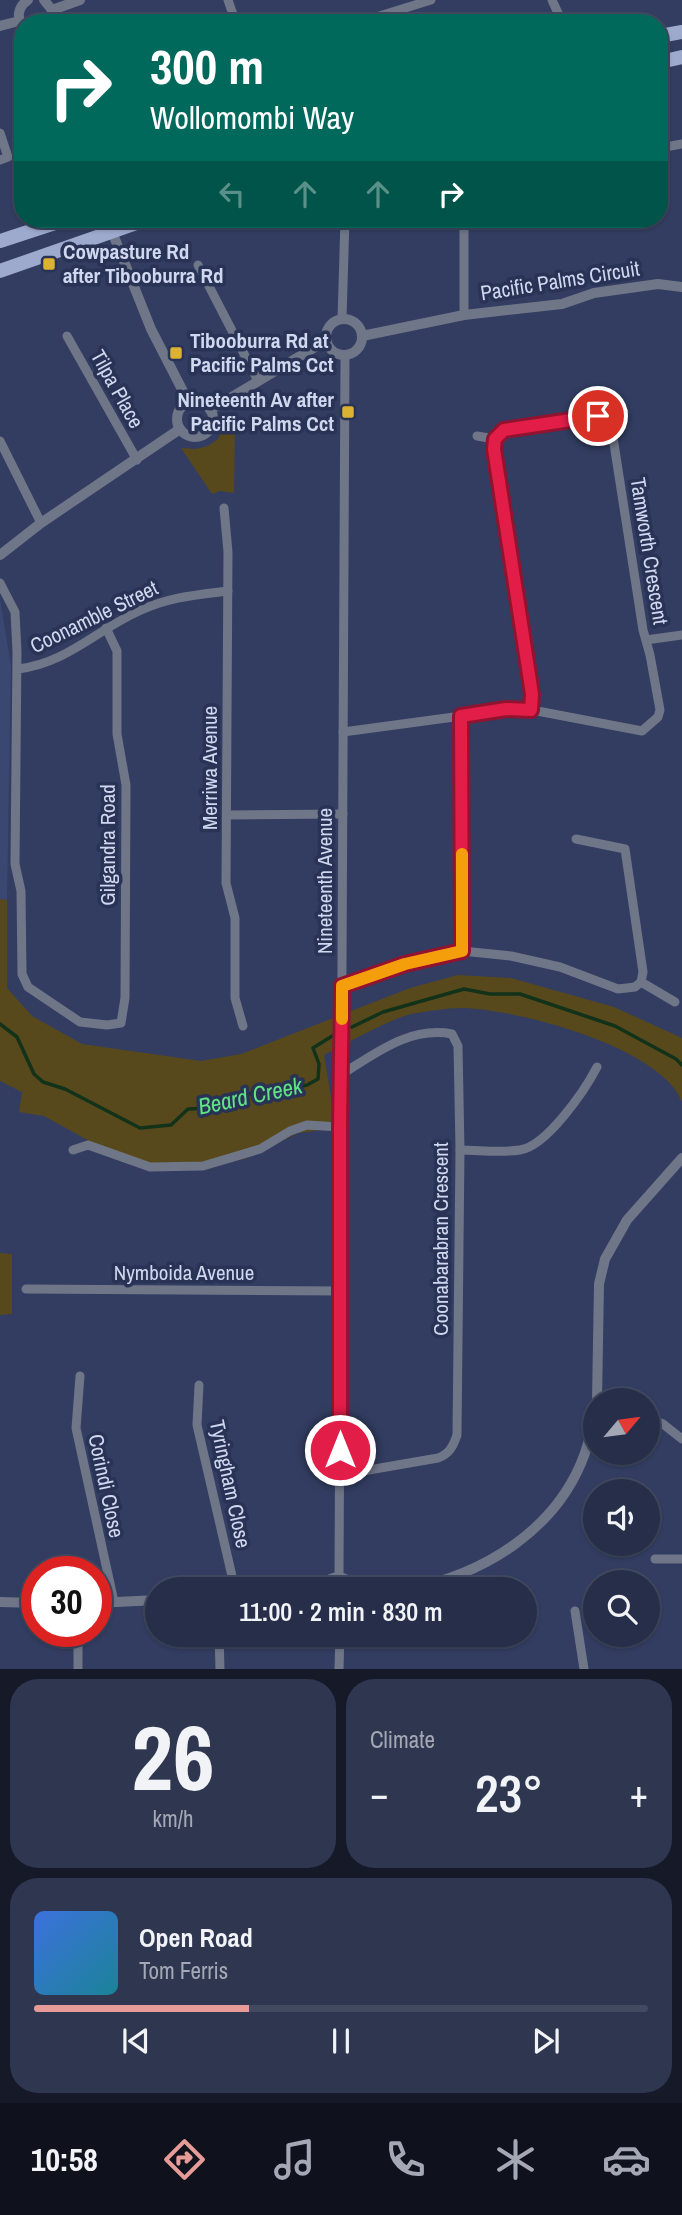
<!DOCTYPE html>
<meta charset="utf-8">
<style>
:root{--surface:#262e49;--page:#2e3650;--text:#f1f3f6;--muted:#a4a8b4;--line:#424a61;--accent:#e69b98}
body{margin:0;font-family:"Archivo Narrow",sans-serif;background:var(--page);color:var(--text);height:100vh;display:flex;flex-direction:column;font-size:26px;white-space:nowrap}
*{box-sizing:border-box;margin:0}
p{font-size:23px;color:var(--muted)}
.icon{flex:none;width:38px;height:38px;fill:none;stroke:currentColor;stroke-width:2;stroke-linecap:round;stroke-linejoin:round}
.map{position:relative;height:1669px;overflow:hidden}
.drawer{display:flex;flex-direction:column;gap:10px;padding:10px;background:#151928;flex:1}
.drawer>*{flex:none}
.guide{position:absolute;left:14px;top:14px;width:654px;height:214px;border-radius:28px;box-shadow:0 2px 5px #0004,0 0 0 2px var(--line);background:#00695c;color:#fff;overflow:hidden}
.needle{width:46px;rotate:61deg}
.tools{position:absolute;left:583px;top:1388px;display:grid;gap:14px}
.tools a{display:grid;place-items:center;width:77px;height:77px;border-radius:50%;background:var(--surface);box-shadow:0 2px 5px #0004,0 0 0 2px var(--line);font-size:35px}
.speed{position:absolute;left:21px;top:1556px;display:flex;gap:14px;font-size:35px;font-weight:700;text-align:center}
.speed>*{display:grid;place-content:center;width:91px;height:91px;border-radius:50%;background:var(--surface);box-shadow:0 2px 5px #0004,0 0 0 2px var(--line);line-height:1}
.speed .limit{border:10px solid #d22;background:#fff;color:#111}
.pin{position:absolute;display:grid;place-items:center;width:60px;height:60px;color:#fff;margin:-30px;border:4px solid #fff;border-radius:50%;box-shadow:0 2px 7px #0007}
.me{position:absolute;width:77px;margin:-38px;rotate:0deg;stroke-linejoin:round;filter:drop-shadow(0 0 5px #0008)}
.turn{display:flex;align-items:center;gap:24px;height:147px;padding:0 21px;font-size:32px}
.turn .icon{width:91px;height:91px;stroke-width:2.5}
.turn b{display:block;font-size:49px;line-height:60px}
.lanes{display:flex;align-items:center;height:66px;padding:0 21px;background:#0003;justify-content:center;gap:35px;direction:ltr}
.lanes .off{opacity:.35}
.big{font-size:52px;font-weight:600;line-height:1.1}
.drawer .widget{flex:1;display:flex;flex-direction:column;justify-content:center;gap:10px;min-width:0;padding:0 24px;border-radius:28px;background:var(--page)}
.drawer .dial{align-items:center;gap:0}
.dial b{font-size:91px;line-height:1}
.song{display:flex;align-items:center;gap:21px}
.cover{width:84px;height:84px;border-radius:10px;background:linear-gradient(135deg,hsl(220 70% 55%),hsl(190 70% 35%))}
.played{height:7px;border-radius:4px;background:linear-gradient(90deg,var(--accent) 35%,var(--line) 35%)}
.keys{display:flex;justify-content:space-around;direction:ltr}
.heat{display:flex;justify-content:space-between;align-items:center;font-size:38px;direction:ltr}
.drawer .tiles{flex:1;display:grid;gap:10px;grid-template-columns:1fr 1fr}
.widget:last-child{grid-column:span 2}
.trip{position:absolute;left:145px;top:1577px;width:392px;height:70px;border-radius:35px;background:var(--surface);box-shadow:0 2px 5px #0004,0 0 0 2px var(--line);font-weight:600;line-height:70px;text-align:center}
.tabs{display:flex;height:112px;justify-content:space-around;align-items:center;background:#0f121d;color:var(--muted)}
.tabs .icon{width:49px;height:49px}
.tabs .current{color:var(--accent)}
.tabs b{font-size:32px;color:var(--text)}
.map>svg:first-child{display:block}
.built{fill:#3a4771}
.green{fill:#58491c}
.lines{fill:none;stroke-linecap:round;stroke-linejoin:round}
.stream{stroke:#12321a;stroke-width:3.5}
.minor{stroke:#6f7688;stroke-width:9}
.tertiary{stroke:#6f7688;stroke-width:10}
.primary{stroke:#9daace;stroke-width:14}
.route-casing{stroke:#92132f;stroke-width:18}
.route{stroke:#e11d48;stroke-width:12}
.slow{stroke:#f59e0b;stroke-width:12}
.poi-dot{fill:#dbb233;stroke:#283356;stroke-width:2.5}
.labels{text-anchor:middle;stroke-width:7;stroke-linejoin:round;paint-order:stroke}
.poi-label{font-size:21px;font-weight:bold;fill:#d0d8ef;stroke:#283356;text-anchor:start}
.street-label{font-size:21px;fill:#d0d8ef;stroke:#283356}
.water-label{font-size:23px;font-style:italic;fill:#61e385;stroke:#283356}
</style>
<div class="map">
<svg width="682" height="1669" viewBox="0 0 682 1669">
<rect width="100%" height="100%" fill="#323d61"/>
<polygon class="built" points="0,599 11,666 7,900 0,899"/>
<g class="green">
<polygon points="235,422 234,493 220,491 212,494 181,448 196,449 208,446 218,439 224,427"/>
<path d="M 0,899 L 7,900 L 7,988 L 32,1016 L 82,1044 L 201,1061 L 241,1054 L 410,988 L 458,975 L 511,978 L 614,1007 L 682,1038 L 682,1102 C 661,1047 519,1010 464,1008 C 447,1008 428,1011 411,1014 C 388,1020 347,1043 324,1055 L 335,1121 L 315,1131 L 298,1133 L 245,1159 L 160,1168 L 102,1148 L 44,1116 L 19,1112 L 22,1092 L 0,1081 Z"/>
<polygon points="0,1253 12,1254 12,1314 0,1315"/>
</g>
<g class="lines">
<g class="stream">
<polyline points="0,1024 17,1037 34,1074 43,1082 65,1089 140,1128 171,1125 188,1109 213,1108 248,1094 279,1091 307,1085 318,1079 319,1064 313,1048 337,1033"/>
<polyline points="352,1027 383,1012 464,989 490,994 520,994 615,1026 676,1059 682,1065"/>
</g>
<g class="minor">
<polyline points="228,0 236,23"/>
<polyline points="552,0 558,13"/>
<polyline points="357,23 431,0"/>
<polyline points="0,133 8,157 0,160"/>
<polyline points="660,148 682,144"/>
<polyline points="464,219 464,315"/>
<polyline points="198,265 258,381"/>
<polyline points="342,319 345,219"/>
<polyline points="67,336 137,460"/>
<polyline points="610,424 624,412"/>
<polyline points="477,436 495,439"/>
<polyline points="0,441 41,523"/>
<polyline points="224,508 228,552 226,883 235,918 235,998 243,1026"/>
<polyline points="0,583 15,612 17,652 15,864 21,891 22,974 28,987 80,1022 107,1025 121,1023 125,998 126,785 117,734 117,651 106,628"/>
<polyline points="646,640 682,635"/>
<path d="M 18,669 C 67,663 95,631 139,611 C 169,597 196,595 228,591"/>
<polyline points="461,716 462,951"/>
<polyline points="343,732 506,710 532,710 642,731 658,717 660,710 650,655 643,630 612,431 610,424 598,416 504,430 495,439 494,449 532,694 532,710"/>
<polyline points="227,815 343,814"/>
<polyline points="641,982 675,1002"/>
<polyline points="342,986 405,964 462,951 511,956 560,967 618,989 635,987 641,982 643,972 625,849 576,839"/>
<polyline points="73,1150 88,1145 150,1167 203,1166 260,1149 290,1131 307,1125 340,1127"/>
<path d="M 460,1150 C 479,1150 501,1153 520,1150 C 547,1146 585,1090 597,1067"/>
<polyline points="26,1289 341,1291"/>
<polyline points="80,1376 76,1428 114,1602"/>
<polyline points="199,1385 197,1425 235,1589"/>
<polyline points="648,1418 663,1424 682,1439"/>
<path d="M 340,1475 L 438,1458 C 449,1454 453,1447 457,1435 L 460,1150 L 458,1046 L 452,1034 C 410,1026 376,1053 342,1074"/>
<polyline points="655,1559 682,1559"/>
<polyline points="339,1576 345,355"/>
<polyline points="575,1611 584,1669"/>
<polyline points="219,1634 220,1669"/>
<polyline points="78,1669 78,1631"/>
<polyline points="339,1669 340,1634"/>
</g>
<g class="tertiary">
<polyline points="44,0 52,10 52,23"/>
<polyline points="52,10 80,0"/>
<polyline points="0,26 19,21"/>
<path d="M 23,27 C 16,17 18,7 28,0"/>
<polyline points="107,219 151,329 189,403"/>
<circle cx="344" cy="337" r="18"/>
<polyline points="362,336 464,315 562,304 594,293 658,284 682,287"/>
<circle cx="195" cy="419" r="18"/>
<polyline points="210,410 327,340"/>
<polyline points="0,555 41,523 180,429"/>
<polyline points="597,1400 599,1284 605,1259 627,1220 682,1158"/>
<path d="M 322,1589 C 330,1573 347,1574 355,1589"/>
<path d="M 409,1589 C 485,1574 558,1529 585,1453 C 589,1441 592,1428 595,1416"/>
<polyline points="0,1602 37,1603"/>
<polyline points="96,1603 158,1600"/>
</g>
<g class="primary">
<polyline points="660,36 682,32"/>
<polyline points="660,62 682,57"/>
<polyline points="0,241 67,219"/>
<polyline points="0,271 148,219"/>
</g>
</g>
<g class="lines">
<defs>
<polyline id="route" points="340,1450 340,1127 342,986 405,964 462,951 461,716 506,709 531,710 532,694 494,449 495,439 504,430 598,416"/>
</defs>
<use href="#route" class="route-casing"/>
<use href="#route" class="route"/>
<polyline class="slow" points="342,1019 342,986 405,964 462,951 462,854"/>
</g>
<g class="poi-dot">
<rect x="42" y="257" width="14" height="14" rx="3.5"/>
<rect x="169" y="346" width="14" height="14" rx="3.5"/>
<rect x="341" y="405" width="14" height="14" rx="3.5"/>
</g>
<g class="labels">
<g class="poi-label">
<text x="63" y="259">Cowpasture Rd<tspan x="63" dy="24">after Tibooburra Rd</tspan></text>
<text x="190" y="348">Tibooburra Rd at<tspan x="190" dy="24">Pacific Palms Cct</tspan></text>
<text x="334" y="407" text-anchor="end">Nineteenth Av after<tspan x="334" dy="24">Pacific Palms Cct</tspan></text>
</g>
<g class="street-label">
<text transform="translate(560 281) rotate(-9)" y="7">Pacific Palms Circuit</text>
<text transform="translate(117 389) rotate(61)" y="7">Tilpa Place</text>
<text transform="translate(649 551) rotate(81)" y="7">Tamworth Crescent</text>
<text transform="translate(94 617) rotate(-26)" y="7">Coonamble Street</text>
<text transform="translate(210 768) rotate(-90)" y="7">Merriwa Avenue</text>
<text transform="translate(108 845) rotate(-90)" y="7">Gilgandra Road</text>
<text transform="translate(325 881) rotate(-90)" y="7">Nineteenth Avenue</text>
<text transform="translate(441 1239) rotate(-90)" y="7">Coonabarabran Crescent</text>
<text x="184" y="1280">Nymboida Avenue</text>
<text transform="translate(230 1484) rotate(78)" y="7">Tyringham Close</text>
<text transform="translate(106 1486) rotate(78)" y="7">Corindi Close</text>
</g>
<g class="water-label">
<text transform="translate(250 1096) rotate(-12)" y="8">Beard Creek</text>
</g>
</g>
</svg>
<div class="tools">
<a><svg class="needle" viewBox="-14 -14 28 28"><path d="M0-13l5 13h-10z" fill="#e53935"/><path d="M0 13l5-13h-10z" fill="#a4a8b4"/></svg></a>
<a><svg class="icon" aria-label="sound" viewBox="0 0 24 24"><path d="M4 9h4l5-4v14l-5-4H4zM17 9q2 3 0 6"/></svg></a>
<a><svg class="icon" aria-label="search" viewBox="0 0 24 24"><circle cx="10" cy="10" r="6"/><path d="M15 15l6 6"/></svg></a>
</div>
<div class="speed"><div class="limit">30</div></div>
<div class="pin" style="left:598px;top:416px;background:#d93025"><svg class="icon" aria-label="arrive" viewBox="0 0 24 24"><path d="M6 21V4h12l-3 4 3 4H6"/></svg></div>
<svg class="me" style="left:340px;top:1450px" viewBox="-20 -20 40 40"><circle r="17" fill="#e11d48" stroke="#fff" stroke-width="3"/><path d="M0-11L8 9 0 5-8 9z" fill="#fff"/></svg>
<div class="trip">11:00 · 2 min · 830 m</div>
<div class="guide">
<div class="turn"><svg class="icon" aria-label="right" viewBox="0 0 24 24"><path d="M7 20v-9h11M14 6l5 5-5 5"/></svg><div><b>300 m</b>Wollomombi Way</div></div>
<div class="lanes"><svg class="icon off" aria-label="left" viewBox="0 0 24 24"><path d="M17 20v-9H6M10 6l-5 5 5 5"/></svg><svg class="icon off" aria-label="ahead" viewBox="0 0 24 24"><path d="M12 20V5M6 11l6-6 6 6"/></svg><svg class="icon off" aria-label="ahead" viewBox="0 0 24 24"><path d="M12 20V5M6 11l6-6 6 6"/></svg><svg class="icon" aria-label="right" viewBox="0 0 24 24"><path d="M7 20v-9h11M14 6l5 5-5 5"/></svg></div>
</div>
</div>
<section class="drawer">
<div class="tiles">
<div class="widget dial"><b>26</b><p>km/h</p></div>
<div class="widget"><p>Climate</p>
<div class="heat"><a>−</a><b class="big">23°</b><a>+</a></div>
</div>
<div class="widget">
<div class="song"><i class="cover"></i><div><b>Open Road</b><p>Tom Ferris</p></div></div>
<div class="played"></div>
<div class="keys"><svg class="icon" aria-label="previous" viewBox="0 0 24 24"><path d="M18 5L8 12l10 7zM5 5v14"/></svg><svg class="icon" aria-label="pause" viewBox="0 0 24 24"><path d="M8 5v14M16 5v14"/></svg><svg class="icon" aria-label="next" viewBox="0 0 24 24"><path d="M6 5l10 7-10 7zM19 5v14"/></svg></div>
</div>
</div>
</section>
<nav class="tabs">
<b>10:58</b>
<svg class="icon current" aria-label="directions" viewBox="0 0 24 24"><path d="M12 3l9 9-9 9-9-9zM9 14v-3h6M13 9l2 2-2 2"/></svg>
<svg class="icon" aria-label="music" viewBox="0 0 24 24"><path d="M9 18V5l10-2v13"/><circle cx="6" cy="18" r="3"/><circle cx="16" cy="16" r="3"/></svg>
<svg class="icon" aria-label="phone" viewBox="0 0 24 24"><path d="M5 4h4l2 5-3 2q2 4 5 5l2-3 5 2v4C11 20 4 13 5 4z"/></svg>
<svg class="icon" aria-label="climate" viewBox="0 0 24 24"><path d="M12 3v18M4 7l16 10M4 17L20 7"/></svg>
<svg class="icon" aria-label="car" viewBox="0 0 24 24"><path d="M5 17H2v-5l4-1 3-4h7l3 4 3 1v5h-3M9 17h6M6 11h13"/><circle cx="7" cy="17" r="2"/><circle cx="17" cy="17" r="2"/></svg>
</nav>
